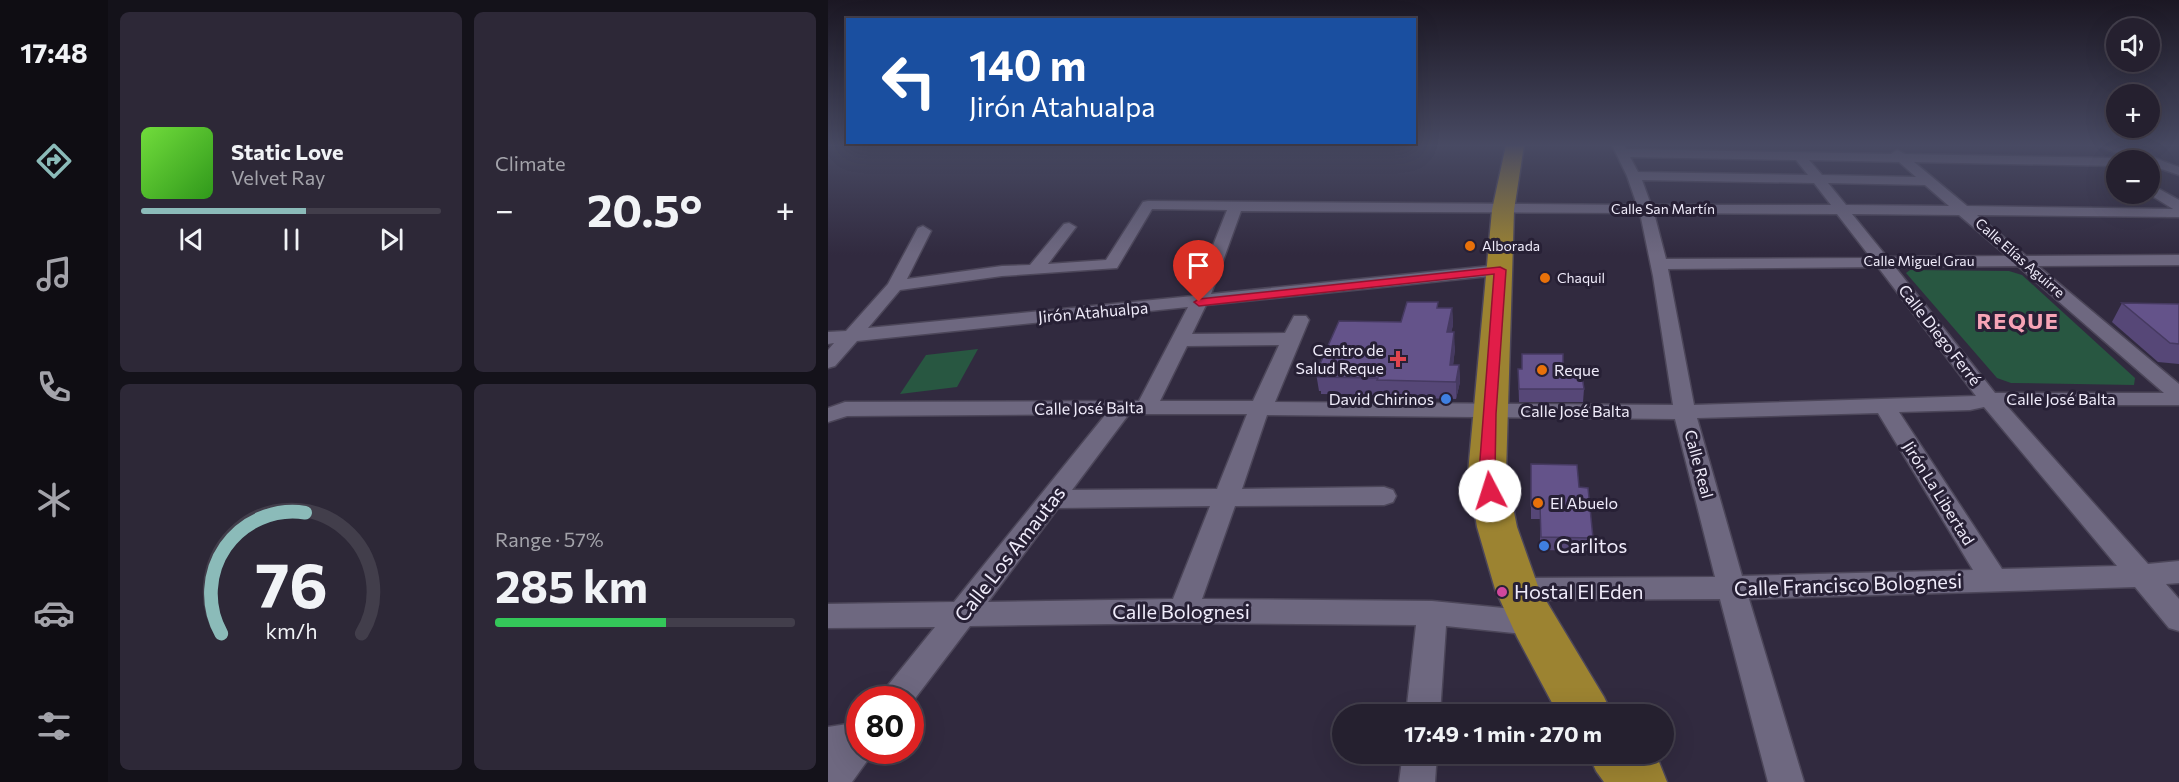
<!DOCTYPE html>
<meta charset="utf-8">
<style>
:root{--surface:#25202f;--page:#2d2837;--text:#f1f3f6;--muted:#a3a3aa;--line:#423e4b;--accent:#8bbbb9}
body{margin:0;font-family:Commissioner,sans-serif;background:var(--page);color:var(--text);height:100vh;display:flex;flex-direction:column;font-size:22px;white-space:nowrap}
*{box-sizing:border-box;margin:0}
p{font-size:20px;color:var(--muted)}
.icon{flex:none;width:33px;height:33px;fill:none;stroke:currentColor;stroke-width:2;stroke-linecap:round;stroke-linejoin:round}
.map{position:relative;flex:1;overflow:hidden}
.sheet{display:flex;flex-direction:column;gap:12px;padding:12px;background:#14121a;width:720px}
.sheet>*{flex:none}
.top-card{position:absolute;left:18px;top:18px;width:570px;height:126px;border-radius:0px;box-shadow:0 6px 24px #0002,0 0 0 2px var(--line);background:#1a4fa0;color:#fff;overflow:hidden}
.buttons{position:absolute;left:1278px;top:18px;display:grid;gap:12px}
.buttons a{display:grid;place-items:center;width:54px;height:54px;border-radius:50%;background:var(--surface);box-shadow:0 6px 24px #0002,0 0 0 2px var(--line);font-size:30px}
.speed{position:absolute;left:18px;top:686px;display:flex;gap:12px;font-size:30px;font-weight:700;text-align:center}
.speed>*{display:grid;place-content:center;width:78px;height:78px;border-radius:50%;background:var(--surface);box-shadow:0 6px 24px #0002,0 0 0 2px var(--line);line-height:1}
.speed .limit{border:9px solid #d22;background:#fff;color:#111}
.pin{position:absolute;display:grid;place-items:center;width:51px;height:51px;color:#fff;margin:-62px -26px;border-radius:50% 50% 50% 0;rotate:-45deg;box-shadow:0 0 6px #0007}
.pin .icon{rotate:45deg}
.me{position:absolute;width:66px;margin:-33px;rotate:355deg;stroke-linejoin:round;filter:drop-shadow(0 0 4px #0008)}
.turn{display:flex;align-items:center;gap:21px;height:126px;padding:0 24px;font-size:27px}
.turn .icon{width:78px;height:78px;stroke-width:2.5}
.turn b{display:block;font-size:42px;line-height:51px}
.big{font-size:45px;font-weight:700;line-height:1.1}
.sheet .tile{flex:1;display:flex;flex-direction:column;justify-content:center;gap:9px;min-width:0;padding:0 21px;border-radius:9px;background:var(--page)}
.sheet .dial{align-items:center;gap:0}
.dial svg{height:156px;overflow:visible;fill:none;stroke:var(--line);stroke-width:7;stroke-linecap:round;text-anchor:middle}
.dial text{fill:var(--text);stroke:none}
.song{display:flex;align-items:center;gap:18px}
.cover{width:72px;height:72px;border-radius:9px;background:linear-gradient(135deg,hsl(100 70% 55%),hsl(110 70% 35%))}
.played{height:6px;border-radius:3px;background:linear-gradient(90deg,var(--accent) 55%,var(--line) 55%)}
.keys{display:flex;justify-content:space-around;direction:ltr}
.heat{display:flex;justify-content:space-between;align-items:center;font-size:33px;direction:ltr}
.charge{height:9px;border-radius:4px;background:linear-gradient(90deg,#34c759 57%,var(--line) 0)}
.sheet .tiles{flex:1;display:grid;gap:12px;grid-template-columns:repeat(2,1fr)}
.trip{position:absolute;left:504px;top:704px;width:342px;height:60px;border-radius:30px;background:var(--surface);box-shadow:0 6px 24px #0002,0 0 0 2px var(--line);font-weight:700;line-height:60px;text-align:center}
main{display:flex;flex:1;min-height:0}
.tabs{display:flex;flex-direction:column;width:108px;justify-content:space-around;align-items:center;background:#0f0d13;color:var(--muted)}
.tabs .icon{width:42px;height:42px}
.tabs .current{color:var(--accent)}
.tabs b{font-size:27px;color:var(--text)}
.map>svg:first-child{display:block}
.green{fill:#285741}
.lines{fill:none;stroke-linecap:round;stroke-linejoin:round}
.street-casing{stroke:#4c4659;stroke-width:3}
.highway-casing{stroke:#4c4659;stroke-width:3}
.street{fill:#6e6880;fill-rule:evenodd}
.highway{fill:#9c8331;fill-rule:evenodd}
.wall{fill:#564777}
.shaded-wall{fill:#463a61}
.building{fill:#64538a;stroke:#463a61;stroke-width:1.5}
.route{fill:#e11d48;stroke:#92132f;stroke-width:1.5}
.food-dot{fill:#e8710a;stroke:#272035;stroke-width:2}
.health-dot{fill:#e0444e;stroke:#272035;stroke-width:2}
.shop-dot{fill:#3f7fe0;stroke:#272035;stroke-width:2}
.hotel-dot{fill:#d1479c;stroke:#272035;stroke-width:2}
.labels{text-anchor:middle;stroke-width:6;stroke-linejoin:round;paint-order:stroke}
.far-street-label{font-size:14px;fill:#efebfa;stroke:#272035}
.far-poi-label{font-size:14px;fill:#efebfa;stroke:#272035;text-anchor:start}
.street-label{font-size:16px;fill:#efebfa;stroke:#272035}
.poi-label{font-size:16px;fill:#efebfa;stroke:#272035;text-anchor:end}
.near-poi-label{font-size:20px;fill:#efebfa;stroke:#272035;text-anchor:start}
.near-street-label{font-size:20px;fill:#efebfa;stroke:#272035}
.district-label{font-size:22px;font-weight:bold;letter-spacing:1.5px;fill:#f7a4b6;stroke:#272035}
</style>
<main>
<nav class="tabs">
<b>17:48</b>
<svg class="icon current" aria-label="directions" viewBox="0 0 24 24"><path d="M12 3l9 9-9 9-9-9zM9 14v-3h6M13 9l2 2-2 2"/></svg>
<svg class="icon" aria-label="music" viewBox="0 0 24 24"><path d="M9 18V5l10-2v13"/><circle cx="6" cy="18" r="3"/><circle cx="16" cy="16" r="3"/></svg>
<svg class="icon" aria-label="phone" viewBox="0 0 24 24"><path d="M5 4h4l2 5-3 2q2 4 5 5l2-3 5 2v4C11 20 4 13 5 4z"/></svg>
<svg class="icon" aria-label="climate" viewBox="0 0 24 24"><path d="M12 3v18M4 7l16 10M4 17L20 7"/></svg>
<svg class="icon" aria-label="car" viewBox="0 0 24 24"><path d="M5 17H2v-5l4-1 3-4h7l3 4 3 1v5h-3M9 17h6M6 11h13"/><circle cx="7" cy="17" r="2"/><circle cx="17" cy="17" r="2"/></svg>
<svg class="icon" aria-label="filters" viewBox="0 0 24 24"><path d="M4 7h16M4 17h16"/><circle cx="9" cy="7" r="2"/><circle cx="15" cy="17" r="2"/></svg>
</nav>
<section class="sheet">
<div class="tiles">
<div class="tile">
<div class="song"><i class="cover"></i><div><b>Static Love</b><p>Velvet Ray</p></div></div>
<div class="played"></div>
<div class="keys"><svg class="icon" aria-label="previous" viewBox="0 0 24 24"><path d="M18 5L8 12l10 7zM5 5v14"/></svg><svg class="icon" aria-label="pause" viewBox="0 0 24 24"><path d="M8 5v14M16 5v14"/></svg><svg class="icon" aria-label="next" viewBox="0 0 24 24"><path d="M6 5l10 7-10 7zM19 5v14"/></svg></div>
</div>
<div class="tile"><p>Climate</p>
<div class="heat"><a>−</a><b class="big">20.5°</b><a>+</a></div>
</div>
<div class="tile dial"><svg viewBox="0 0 100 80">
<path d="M14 69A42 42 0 1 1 86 69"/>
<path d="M14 69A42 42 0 0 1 57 7" stroke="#8bbbb9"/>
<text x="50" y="56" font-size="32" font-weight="700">76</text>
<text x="50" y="72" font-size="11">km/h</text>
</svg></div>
<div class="tile"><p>Range · 57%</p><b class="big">285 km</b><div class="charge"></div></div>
</div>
</section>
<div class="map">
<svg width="1351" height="782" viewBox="0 0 1351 782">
<rect width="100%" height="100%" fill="#312a3f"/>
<g class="green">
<polygon points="1082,270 1181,271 1194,275 1307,378 1306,385 1183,383 1169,378 1078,273"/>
<polygon points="150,349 129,387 72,394 98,355"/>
</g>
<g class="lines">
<defs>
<g id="street">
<path d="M 784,145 L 796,145 L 798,149 L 1063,154 L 1069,150 L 1077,154 L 1288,158 L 1293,160 L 1288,160 L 1288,166 L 1086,162 L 1139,206 L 1345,209 L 1321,194 L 1322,184 L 1351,200 L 1351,217 L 1149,215 L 1198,256 L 1351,255 L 1351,265 L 1210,266 L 1351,384 L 1351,405 L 1178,405 L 1320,564 L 1351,561 L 1351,583 L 1338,584 L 1351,599 L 1351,631 L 1341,628 L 1307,587 L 921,599 L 976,782 L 940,782 L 892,599 L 689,600 L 679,597 L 675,589 L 679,581 L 689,578 L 887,577 L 847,419 L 439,415 L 414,489 L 556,487 L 565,490 L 568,496 L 565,502 L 556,505 L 407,506 L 374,599 L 604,601 L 705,611 L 715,614 L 720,623 L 715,632 L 705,635 L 618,626 L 612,714 L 578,714 L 588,625 L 355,623 L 142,626 L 82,705 L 82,699 L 52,699 L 57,689 L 107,627 L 0,628 L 0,604 L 126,602 L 278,414 L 19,416 L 0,422 L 0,408 L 17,402 L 311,401 L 360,307 L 29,341 L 7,366 L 0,368 L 0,350 L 6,343 L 0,344 L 0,332 L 18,331 L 60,284 L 90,228 L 95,226 L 103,231 L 79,279 L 174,266 L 202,265 L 236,224 L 241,223 L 248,227 L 220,264 L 278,260 L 315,202 L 320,201 L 809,205 L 799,176 ZM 802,157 L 968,160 L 980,175 L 810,172 ZM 981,160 L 1071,162 L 1088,177 L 994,175 ZM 814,180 L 986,183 L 1003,205 L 823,205 ZM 1000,183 L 1097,185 L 1121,206 L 1018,205 ZM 324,209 L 399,210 L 365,296 L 40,328 L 72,290 L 174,276 L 289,268 ZM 413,211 L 812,213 L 825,276 L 845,405 L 447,402 L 481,320 L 478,316 L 466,316 L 457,333 L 364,334 L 378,305 L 672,275 L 680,270 L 672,265 L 383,294 ZM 826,213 L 1009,214 L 1043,258 L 838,259 ZM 1024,214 L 1131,215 L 1179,256 L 1059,257 ZM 1190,266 L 1336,393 L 1167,393 L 1067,267 ZM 1050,267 L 1148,396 L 866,405 L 840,269 ZM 451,345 L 425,401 L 332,401 L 359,346 ZM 1156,407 L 1289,566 L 1174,569 L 1071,412 L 1142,410 ZM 1050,413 L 1145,570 L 914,576 L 869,418 ZM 301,414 L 419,414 L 389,489 L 244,490 ZM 382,506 L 345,599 L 160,602 L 230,508 Z"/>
<path d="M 1267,145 C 1297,145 1323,157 1351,167 L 1351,175 L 1322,165 L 1322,160 L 1310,160 Z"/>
<polygon points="32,722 32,750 47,750 24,782 0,782 0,727"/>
<polygon points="575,753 609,753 607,782 571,782"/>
</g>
<g id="highway">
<polygon points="678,145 696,145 686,210 678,473 689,527 711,589 776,697 784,714 730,714 689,637 667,589 649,527 640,473 664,210"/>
<polygon points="760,753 822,753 831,762 839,782 776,782 768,771"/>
</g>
</defs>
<use href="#street" class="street-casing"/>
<use href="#highway" class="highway-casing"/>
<use href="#street" class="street"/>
<use href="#highway" class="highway"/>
</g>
<g class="wall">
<polygon points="1294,303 1351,304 1351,364 1330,362 1284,322"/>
<polygon points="611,308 624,308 625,325 623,332 627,349 625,365 631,365 632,382 628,399 551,397 551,395 493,394 493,391 491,391 488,373"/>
<polygon points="690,369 735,369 756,389 755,402 691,402"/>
<polygon points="703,477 751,487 765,538 764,551 712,550 712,519 703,519"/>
</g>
<g class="shaded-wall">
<polygon points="624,308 625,325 620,349 619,332"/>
<polygon points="626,332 627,349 623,382 622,365"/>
<polygon points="631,365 632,382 628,399 628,382"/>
</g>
<g class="building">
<polygon points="579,302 610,302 609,308 624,308 619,332 626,332 622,365 631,365 628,382 549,380 550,378 490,377 492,373 488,373 511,321 573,322"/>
<polygon points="1294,303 1351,304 1351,344 1342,343"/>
<polygon points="694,354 735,354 735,369 753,369 756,389 691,389 690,369 694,369"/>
<polygon points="703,464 749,465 751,487 760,488 765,538 713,537 712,506 703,506"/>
</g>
<linearGradient id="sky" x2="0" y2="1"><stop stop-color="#1b1723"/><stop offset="0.57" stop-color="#484a63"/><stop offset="1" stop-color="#484a63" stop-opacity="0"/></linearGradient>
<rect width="1351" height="255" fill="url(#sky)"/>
<polygon class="route" points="672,267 678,270 668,414 667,473 670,491 668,495 657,495 651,473 666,274 371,306 366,302 371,299"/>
<g class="food-dot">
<circle cx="642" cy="246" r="6"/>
<circle cx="717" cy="278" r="6"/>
<circle cx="714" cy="370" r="6"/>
<circle cx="710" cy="503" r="6"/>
</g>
<path class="health-dot" d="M567 350h6v6h6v6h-6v6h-6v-6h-6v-6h6z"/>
<g class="shop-dot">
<circle cx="618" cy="399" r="6"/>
<circle cx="716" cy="546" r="6"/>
</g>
<circle class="hotel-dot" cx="674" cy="592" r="6"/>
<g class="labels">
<g class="far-street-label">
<text x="835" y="214">Calle San Martín</text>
<text transform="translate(1192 258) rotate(41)" y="5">Calle Elías Aguirre</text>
<text x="1091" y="266">Calle Miguel Grau</text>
</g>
<g class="far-poi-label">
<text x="654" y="251">Alborada</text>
<text x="729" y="283">Chaquil</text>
</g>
<g class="street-label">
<text transform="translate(265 312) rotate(-5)" y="6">Jirón Atahualpa</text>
<text transform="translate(1112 335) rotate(52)" y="6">Calle Diego Ferré</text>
<text x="1233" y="405">Calle José Balta</text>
<text transform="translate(261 408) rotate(-1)" y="6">Calle José Balta</text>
<text x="747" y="417">Calle José Balta</text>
<text transform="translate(871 464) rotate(75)" y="6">Calle Real</text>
<text transform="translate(1111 493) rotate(58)" y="6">Jirón La Libertad</text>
</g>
<g class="poi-label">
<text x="556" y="356">Centro de<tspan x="556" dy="18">Salud Reque</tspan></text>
<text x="726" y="376" text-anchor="start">Reque</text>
<text x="606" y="405">David Chirinos</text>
<text x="722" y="509" text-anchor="start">El Abuelo</text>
</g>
<g class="near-poi-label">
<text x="728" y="553">Carlitos</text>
<text x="686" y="599">Hostal El Eden</text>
</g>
<g class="near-street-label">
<text transform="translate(182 554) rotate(-52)" y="7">Calle Los Amautas</text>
<text transform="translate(1020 585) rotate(-2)" y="7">Calle Francisco Bolognesi</text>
<text x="353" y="619">Calle Bolognesi</text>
</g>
<g class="district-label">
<text x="1190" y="329">REQUE</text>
</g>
</g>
</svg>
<div class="buttons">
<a><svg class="icon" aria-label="sound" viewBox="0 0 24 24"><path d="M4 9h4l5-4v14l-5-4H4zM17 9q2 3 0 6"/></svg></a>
<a>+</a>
<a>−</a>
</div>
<div class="speed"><div class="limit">80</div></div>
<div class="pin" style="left:371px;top:302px;background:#d93025"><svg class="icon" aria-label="arrive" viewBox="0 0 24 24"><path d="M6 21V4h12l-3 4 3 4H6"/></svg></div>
<svg class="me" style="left:662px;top:491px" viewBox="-20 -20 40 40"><circle r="19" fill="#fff"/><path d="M0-13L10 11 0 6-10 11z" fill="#e11d48"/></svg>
<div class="trip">17:49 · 1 min · 270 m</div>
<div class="top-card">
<div class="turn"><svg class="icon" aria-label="left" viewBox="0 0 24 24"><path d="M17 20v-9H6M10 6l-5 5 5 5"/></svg><div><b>140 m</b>Jirón Atahualpa</div></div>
</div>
</div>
</main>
